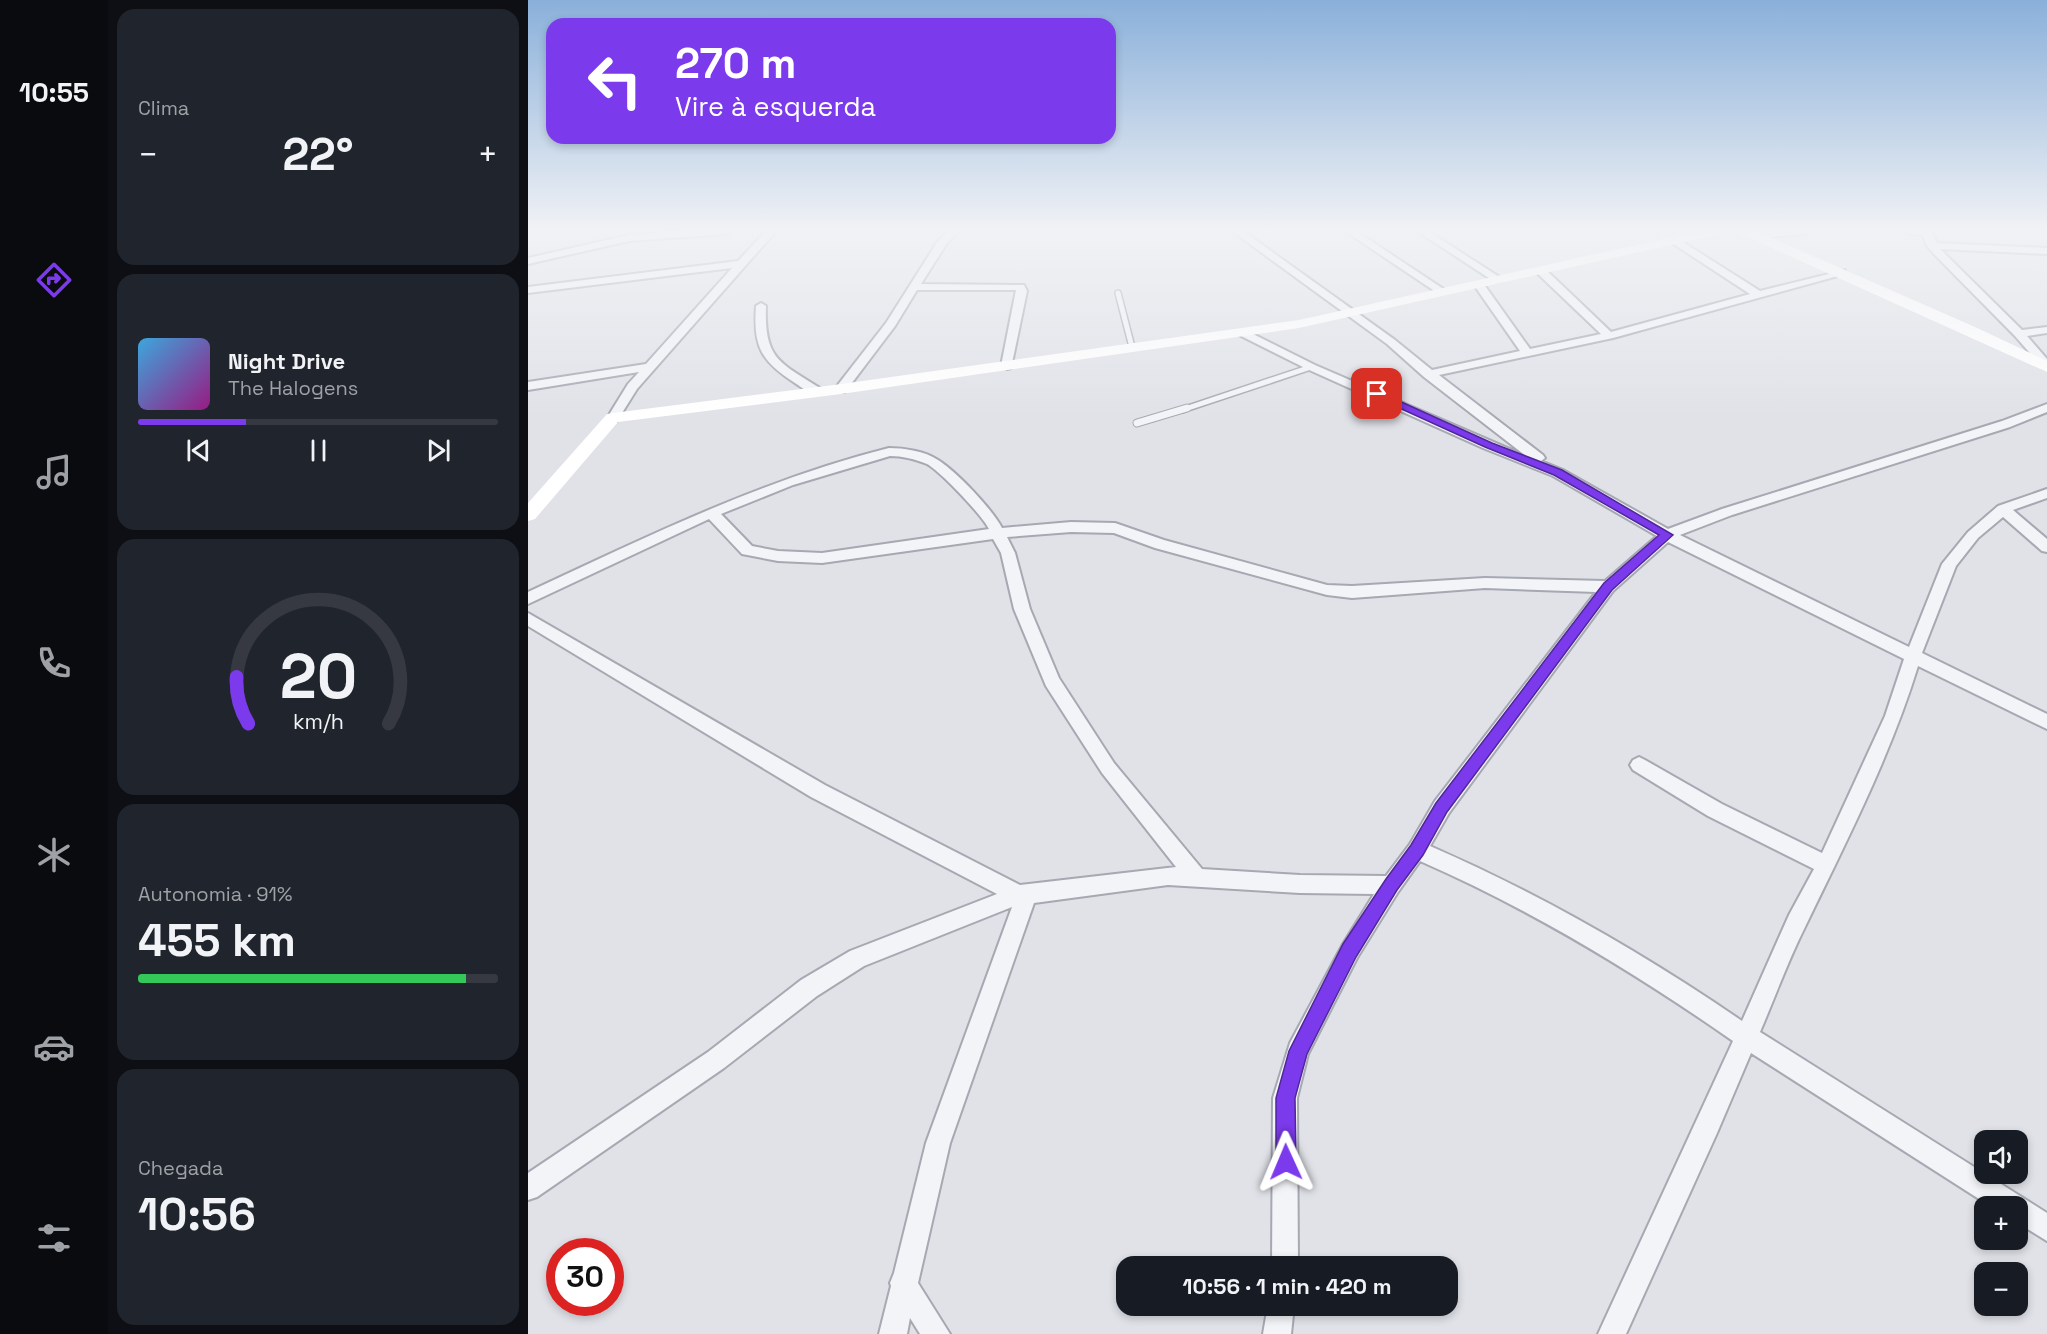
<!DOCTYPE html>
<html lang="pt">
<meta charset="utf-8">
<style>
:root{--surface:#171b24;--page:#20242c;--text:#f1f3f6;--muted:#9ea1a6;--line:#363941;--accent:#7c3aed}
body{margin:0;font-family:"Space Grotesk",sans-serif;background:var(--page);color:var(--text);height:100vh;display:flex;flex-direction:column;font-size:22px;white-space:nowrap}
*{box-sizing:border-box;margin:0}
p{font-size:20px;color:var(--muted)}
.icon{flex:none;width:33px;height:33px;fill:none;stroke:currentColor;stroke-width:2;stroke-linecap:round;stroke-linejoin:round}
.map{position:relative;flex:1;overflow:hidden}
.panel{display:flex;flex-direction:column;gap:9px;padding:9px;background:#0d0f14;width:420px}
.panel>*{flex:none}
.hud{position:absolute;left:18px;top:18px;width:570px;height:126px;border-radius:18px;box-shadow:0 3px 9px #0003;background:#7c3aed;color:#fff;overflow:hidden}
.controls{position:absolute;left:1446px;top:1130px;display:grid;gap:12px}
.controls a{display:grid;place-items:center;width:54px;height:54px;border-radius:12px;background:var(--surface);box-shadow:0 3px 9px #0003;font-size:30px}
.speed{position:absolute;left:18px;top:1238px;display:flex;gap:12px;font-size:30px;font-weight:700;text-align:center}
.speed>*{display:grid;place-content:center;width:78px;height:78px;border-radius:50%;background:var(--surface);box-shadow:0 3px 9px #0003;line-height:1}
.speed .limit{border:9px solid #d22;background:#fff;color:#111}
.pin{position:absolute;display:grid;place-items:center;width:51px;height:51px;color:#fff;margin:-26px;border-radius:12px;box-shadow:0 3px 9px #0006}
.me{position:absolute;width:66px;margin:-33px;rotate:359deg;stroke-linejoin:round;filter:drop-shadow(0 0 4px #0008)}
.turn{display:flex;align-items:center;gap:21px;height:126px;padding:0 30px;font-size:27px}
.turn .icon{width:78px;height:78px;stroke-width:2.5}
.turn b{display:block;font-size:42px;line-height:51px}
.big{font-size:45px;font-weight:700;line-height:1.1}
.panel .card{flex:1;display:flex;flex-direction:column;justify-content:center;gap:9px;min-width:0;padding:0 21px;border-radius:18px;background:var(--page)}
.panel .dial{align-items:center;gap:0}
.dial svg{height:156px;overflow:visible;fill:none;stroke:var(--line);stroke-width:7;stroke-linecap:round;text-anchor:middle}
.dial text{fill:var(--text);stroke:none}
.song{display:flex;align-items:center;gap:18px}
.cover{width:72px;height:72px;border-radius:9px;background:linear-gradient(135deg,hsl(200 70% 55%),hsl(310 70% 35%))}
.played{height:6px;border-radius:3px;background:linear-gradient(90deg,var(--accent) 30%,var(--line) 30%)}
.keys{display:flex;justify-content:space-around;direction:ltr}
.heat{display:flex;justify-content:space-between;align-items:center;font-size:33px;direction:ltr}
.charge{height:9px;border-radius:4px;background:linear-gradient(90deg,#34c759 91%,var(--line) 0)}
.trip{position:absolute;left:588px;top:1256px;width:342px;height:60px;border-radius:18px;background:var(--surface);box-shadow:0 3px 9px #0003;font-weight:700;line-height:60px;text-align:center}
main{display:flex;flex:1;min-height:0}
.menu{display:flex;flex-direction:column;width:108px;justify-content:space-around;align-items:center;background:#090b0e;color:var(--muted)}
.menu .icon{width:42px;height:42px}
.menu .on{color:var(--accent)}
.menu b{font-size:27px;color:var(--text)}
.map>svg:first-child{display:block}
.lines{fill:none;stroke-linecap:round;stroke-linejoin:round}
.lane-far1-casing{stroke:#a6a8b2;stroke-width:8}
.lane-casing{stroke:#a6a8b2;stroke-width:9}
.street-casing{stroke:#a6a8b2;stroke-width:4}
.lane-far1{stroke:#f3f4f7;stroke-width:5}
.lane{stroke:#f3f4f7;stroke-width:7}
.street{fill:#f3f4f7;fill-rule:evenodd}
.secondary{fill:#fff;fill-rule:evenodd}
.route{fill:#7c3aed;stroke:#51269a;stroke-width:1.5}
</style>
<main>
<nav class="menu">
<b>10:55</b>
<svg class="icon on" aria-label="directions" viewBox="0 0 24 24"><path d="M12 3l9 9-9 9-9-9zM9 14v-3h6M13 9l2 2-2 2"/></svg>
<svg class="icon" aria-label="music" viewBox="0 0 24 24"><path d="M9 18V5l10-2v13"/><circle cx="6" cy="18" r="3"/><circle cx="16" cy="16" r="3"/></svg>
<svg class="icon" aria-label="phone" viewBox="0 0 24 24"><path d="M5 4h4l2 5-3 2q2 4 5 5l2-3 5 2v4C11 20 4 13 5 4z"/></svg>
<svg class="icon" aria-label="climate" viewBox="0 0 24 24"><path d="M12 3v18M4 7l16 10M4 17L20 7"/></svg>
<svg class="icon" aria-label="car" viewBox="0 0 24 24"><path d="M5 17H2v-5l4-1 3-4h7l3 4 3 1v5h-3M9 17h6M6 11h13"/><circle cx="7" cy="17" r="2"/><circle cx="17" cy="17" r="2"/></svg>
<svg class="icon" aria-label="filters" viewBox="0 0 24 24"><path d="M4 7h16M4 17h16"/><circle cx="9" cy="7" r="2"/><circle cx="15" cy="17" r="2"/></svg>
</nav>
<section class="panel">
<div class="card"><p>Clima</p>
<div class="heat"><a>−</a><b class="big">22°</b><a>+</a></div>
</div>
<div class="card">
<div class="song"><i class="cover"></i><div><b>Night Drive</b><p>The Halogens</p></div></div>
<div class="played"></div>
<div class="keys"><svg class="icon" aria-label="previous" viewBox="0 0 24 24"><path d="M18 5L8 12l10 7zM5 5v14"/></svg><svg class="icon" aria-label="pause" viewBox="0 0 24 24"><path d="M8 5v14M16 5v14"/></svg><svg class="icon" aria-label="next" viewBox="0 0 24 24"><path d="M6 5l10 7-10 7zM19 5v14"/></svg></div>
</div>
<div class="card dial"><svg viewBox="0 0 100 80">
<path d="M14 69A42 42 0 1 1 86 69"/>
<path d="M14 69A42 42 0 0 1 8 45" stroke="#7c3aed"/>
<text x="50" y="56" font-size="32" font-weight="700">20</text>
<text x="50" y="72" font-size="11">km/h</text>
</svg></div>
<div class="card"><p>Autonomia · 91%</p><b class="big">455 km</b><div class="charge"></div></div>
<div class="card"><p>Chegada</p><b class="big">10:56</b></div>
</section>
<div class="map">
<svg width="1519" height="1334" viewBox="0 0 1519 1334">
<rect width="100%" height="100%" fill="#e0e2e8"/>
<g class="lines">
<defs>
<g id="lane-far1">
<polyline points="590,293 604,347"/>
<polyline points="654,410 783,367"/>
</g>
<polyline id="lane" points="609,423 659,408"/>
<g id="street">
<polygon points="162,231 204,231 199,234 101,241 0,264 0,258 101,235"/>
<polygon points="238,231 248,231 109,389 89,421 81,421 79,418 100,384 111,372 0,390 0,382 118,364 204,268 0,293 0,287 210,261"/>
<polygon points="421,231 431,231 419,243 393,284 496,285 499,291 483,368 479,369 473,366 488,290 389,290 367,326 317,392 309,392 309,386 358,323 410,241"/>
<path d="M 704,231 L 715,231 L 867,340 L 904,370 L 992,351 L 946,285 L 951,282 L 955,283 L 1002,349 L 1073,334 L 1009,273 L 1009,269 L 1017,269 L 1083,332 L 1222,294 L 1144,243 L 1144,239 L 1150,239 L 1232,291 L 1317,270 L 1317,274 L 1085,338 L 911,375 L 1015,455 L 1017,458 L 1013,461 L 1035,470 L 1140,529 L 1194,509 L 1474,421 L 1519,404 L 1519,412 L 1482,427 L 1204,515 L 1152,535 L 1381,647 L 1414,564 L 1440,532 L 1470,506 L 1519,489 L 1519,498 L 1485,510 L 1519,539 L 1519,552 L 1514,551 L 1475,517 L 1450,538 L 1428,566 L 1394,653 L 1519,714 L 1519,729 L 1390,666 C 1362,757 1318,842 1277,927 C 1260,961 1247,997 1232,1032 L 1519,1213 L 1519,1241 L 1490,1223 L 1490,1206 L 1462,1206 L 1223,1053 L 1189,1133 L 1098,1334 L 1070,1334 L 1205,1041 C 1106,972 1004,910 892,861 L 870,892 L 829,958 L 780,1054 L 769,1098 L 770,1266 L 744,1266 L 745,1098 L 762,1043 L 815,944 L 846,894 L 772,893 L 640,885 L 506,903 L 422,1143 L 390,1283 L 422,1334 L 392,1334 L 382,1318 L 379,1334 L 351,1334 L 363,1286 L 362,1283 L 366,1273 L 398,1143 L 484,907 L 336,966 L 289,996 L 196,1068 L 9,1197 L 0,1200 L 0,1173 L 180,1052 L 273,980 L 322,951 L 469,894 L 283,797 L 0,626 L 0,613 L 297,785 L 492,885 L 648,867 L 574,773 L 518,686 L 486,609 L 473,553 L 465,539 L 294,563 L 250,561 L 214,554 L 181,519 L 0,604 L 0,592 C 118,537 234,480 361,448 C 376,448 397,451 410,460 C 429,472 464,509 474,528 L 543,522 L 587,523 L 636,540 L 799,585 L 824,586 L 957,578 L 1077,581 L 1129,536 L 1025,476 L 955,448 L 779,369 L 711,335 L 711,331 L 719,331 L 787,365 L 998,456 L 896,377 L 859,344 ZM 362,456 C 374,456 387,459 399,464 C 412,471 454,515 461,529 L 294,553 L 250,551 L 224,546 L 193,514 L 265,485 ZM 543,532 L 586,533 L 627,548 L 799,595 L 824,598 L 957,588 L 1068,592 L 907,801 L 882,844 L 858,876 L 772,875 L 674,869 L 586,763 L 531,678 L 502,609 L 487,553 L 479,537 ZM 1140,542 L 1376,659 L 1357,716 L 1294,853 L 1194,804 L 1117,760 L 1111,757 L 1105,760 L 1102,765 L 1105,770 L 1180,816 L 1286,869 L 1261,915 L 1214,1021 C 1115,953 1012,894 902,846 L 921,813 L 1085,591 Z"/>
<polygon points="817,231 828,231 920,292 911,294"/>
<polygon points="889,231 900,231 976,280 967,282"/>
<polygon points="1245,231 1284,231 1279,234 1228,238 1223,235 1228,232"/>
<polygon points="1376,231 1403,231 1409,243 1519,248 1519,254 1412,249 1494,330 1519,327 1519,333 1499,336 1519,359 1519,369 1515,368 1487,336 1406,254 1399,246 1395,235 1381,234"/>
<path d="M 233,303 L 238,306 C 236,359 251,362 292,388 L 292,394 C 283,396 275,388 267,383 C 233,361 225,347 228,306 Z"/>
<polygon points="740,1305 766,1305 763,1334 735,1334"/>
</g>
</defs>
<use href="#lane-far1" class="lane-far1-casing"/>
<use href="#lane" class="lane-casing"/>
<use href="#street" class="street-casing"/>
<use href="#lane-far1" class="lane-far1"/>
<use href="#lane" class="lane"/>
<use href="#street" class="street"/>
<g class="secondary">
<polygon points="1171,231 1194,231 1188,235 771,328 313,394 90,422 7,519 0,521 0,503 79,414 85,413 313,384 771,320"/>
<polygon points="1212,231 1228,231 1447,327 1519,361 1519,372 1213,234"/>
</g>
</g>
<linearGradient id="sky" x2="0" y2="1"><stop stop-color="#8ab0da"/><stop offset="0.55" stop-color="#f1f2f5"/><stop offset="1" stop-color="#f1f2f5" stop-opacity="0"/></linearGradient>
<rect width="1519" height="418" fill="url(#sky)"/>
<polygon class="route" points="849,391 964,443 1034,470 1145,535 1084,590 919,812 895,855 869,890 828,957 779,1054 767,1098 768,1162 765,1169 758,1172 751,1169 748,1162 748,1098 761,1051 815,944 858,879 883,845 908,803 1076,583 1131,535 1026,475 957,447 845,396 845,392"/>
</svg>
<div class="controls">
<a><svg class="icon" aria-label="sound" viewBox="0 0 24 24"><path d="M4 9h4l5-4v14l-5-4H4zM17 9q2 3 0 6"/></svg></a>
<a>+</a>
<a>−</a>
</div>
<div class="speed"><div class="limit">30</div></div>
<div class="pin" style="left:849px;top:394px;background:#d93025"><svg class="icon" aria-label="arrive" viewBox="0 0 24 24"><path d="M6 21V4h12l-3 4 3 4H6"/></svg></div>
<svg class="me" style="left:758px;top:1162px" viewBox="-20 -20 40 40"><path d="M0-17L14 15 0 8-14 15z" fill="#7c3aed" stroke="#fff" stroke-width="4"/></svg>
<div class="trip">10:56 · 1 min · 420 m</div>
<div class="hud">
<div class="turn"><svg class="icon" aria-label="left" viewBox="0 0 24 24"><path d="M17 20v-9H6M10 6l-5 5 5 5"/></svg><div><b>270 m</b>Vire à esquerda</div></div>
</div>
</div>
</main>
